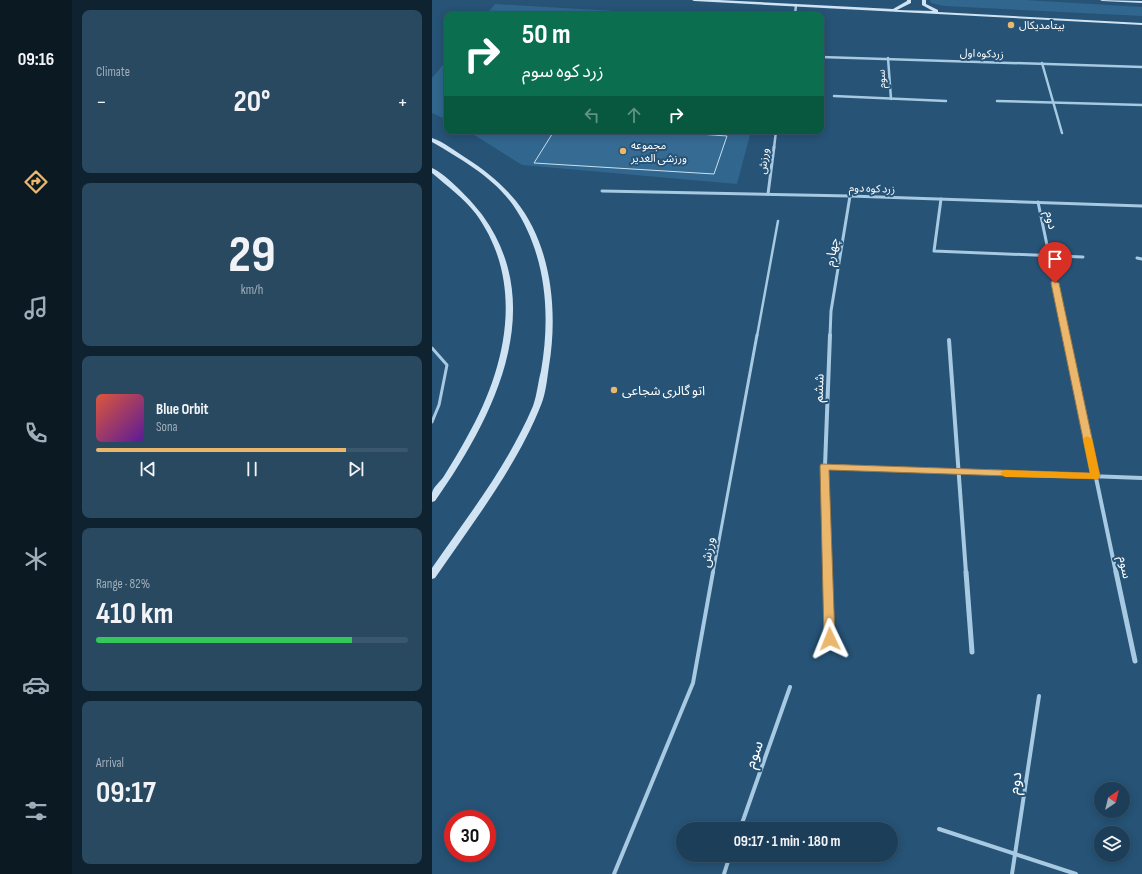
<!DOCTYPE html>
<meta charset="utf-8">
<style>
:root{--surface:#1c3e58;--page:#294961;--text:#f1f3f6;--muted:#a0aeba;--line:#3a576e;--accent:#ebb76d}
body{margin:0;font-family:"Sofia Sans Condensed","Noto Sans Arabic",sans-serif;background:var(--page);color:var(--text);height:100vh;display:flex;flex-direction:column;font-size:15px;white-space:nowrap}
*{box-sizing:border-box;margin:0}
p{font-size:13px;color:var(--muted)}
.icon{flex:none;width:22px;height:22px;fill:none;stroke:currentColor;stroke-width:2;stroke-linecap:round;stroke-linejoin:round}
.map{position:relative;flex:1;overflow:hidden}
.side{display:flex;flex-direction:column;gap:10px;padding:10px;background:#0f2230;width:360px}
.side>*{flex:none}
.hud{position:absolute;left:12px;top:12px;width:380px;height:122px;border-radius:8px;box-shadow:0 2px 10px #0003,0 0 0 1px var(--line);background:#0b6e4f;color:#fff;overflow:hidden}
.needle{width:26px;rotate:35deg}
.tools{position:absolute;left:662px;top:782px;display:grid;gap:8px}
.tools a{display:grid;place-items:center;width:36px;height:36px;border-radius:50%;background:var(--surface);box-shadow:0 2px 10px #0003,0 0 0 1px var(--line);font-size:20px}
.speed{position:absolute;left:12px;top:810px;display:flex;gap:8px;font-size:20px;font-weight:700;text-align:center}
.speed>*{display:grid;place-content:center;width:52px;height:52px;border-radius:50%;background:var(--surface);box-shadow:0 2px 10px #0003,0 0 0 1px var(--line);line-height:1}
.speed .limit{border:6px solid #d22;background:#fff;color:#111}
.pin{position:absolute;display:grid;place-items:center;width:34px;height:34px;color:#fff;margin:-41px -17px;border-radius:50% 50% 50% 0;rotate:-45deg;box-shadow:0 0 4px #0007}
.pin .icon{rotate:45deg}
.me{position:absolute;width:44px;margin:-22px;rotate:358deg;stroke-linejoin:round;filter:drop-shadow(0 0 3px #0008)}
.turn{display:flex;align-items:center;gap:14px;height:84px;padding:0 12px;font-size:18px}
.turn .icon{width:52px;height:52px;stroke-width:2.5}
.turn b{display:block;font-size:28px;line-height:34px}
.lanes{display:flex;align-items:center;height:38px;padding:0 12px;background:#0003;justify-content:center;gap:20px;direction:ltr}
.lanes .off{opacity:.35}
.big{font-size:30px;font-weight:700;line-height:1.1}
.side .card{flex:1;display:flex;flex-direction:column;justify-content:center;gap:6px;min-width:0;padding:0 14px;border-radius:8px;background:var(--page)}
.side .dial{align-items:center;gap:0}
.dial b{font-size:52px;line-height:1}
.song{display:flex;align-items:center;gap:12px}
.cover{width:48px;height:48px;border-radius:6px;background:linear-gradient(135deg,hsl(10 70% 55%),hsl(270 70% 35%))}
.played{height:4px;border-radius:2px;background:linear-gradient(90deg,var(--accent) 80%,var(--line) 80%)}
.keys{display:flex;justify-content:space-around;direction:ltr}
.heat{display:flex;justify-content:space-between;align-items:center;font-size:22px;direction:ltr}
.charge{height:6px;border-radius:3px;background:linear-gradient(90deg,#34c759 82%,var(--line) 0)}
.trip{position:absolute;left:244px;top:822px;width:222px;height:40px;border-radius:20px;background:var(--surface);box-shadow:0 2px 10px #0003,0 0 0 1px var(--line);font-weight:700;line-height:40px;text-align:center}
main{display:flex;flex:1;min-height:0}
.dock{display:flex;flex-direction:column;width:72px;justify-content:space-around;align-items:center;background:#0b1923;color:var(--muted)}
.dock .icon{width:28px;height:28px}
.dock .current{color:var(--accent)}
.dock b{font-size:18px;color:var(--text)}
.map>svg:first-child{display:block}
.green{fill:#31668e}
.building{fill:#366b93;stroke:#c9e1f2}
.lines{fill:none;stroke-linecap:round;stroke-linejoin:round}
.service-far2{stroke:#a7c9e2;stroke-width:2.5}
.service-far1{stroke:#a7c9e2;stroke-width:3}
.service{stroke:#a7c9e2;stroke-width:4}
.minor-far3{stroke:#a7c9e2;stroke-width:2.5}
.minor-far2{stroke:#a7c9e2;stroke-width:3}
.minor-far1{stroke:#a7c9e2;stroke-width:4}
.minor{stroke:#a7c9e2;stroke-width:5}
.secondary{fill:#d0e3f3;fill-rule:evenodd}
.route{fill:#ebb76d;stroke:#997747}
.slow{fill:#f59e0b}
.poi-dot{fill:#ebb76d;stroke:#265376;stroke-width:1.5}
.labels{text-anchor:middle;stroke-width:4;stroke-linejoin:round;paint-order:stroke}
.far-poi-label{font-size:11px;fill:#fff;stroke:#265376;text-anchor:start}
.far-street-label{font-size:11px;fill:#fff;stroke:#265376}
.street-label{font-size:13px;fill:#fff;stroke:#265376}
.poi-label{font-size:13px;fill:#fff;stroke:#265376;text-anchor:start}
.near-street-label{font-size:16px;fill:#fff;stroke:#265376}
</style>
<main>
<nav class="dock">
<b>09:16</b>
<svg class="icon current" aria-label="directions" viewBox="0 0 24 24"><path d="M12 3l9 9-9 9-9-9zM9 14v-3h6M13 9l2 2-2 2"/></svg>
<svg class="icon" aria-label="music" viewBox="0 0 24 24"><path d="M9 18V5l10-2v13"/><circle cx="6" cy="18" r="3"/><circle cx="16" cy="16" r="3"/></svg>
<svg class="icon" aria-label="phone" viewBox="0 0 24 24"><path d="M5 4h4l2 5-3 2q2 4 5 5l2-3 5 2v4C11 20 4 13 5 4z"/></svg>
<svg class="icon" aria-label="climate" viewBox="0 0 24 24"><path d="M12 3v18M4 7l16 10M4 17L20 7"/></svg>
<svg class="icon" aria-label="car" viewBox="0 0 24 24"><path d="M5 17H2v-5l4-1 3-4h7l3 4 3 1v5h-3M9 17h6M6 11h13"/><circle cx="7" cy="17" r="2"/><circle cx="17" cy="17" r="2"/></svg>
<svg class="icon" aria-label="filters" viewBox="0 0 24 24"><path d="M4 7h16M4 17h16"/><circle cx="9" cy="7" r="2"/><circle cx="15" cy="17" r="2"/></svg>
</nav>
<section class="side">
<div class="card"><p>Climate</p>
<div class="heat"><a>−</a><b class="big">20°</b><a>+</a></div>
</div>
<div class="card dial"><b>29</b><p>km/h</p></div>
<div class="card">
<div class="song"><i class="cover"></i><div><b>Blue Orbit</b><p>Sona</p></div></div>
<div class="played"></div>
<div class="keys"><svg class="icon" aria-label="previous" viewBox="0 0 24 24"><path d="M18 5L8 12l10 7zM5 5v14"/></svg><svg class="icon" aria-label="pause" viewBox="0 0 24 24"><path d="M8 5v14M16 5v14"/></svg><svg class="icon" aria-label="next" viewBox="0 0 24 24"><path d="M6 5l10 7-10 7zM19 5v14"/></svg></div>
</div>
<div class="card"><p>Range · 82%</p><b class="big">410 km</b><div class="charge"></div></div>
<div class="card"><p>Arrival</p><b class="big">09:17</b></div>
</section>
<div class="map">
<svg width="710" height="874" viewBox="0 0 710 874">
<rect width="100%" height="100%" fill="#265376"/>
<g class="green">
<polygon points="498,0 593,0 710,7 710,16 512,6 499,3"/>
<polygon points="63,4 251,15 54,15"/>
<polygon points="15,60 15,120 0,113 0,78"/>
<polygon points="36,131 319,131 305,184 90,165"/>
</g>
<polygon class="building" points="122,131 225,131 295,136 282,174 102,163"/>
<g class="lines">
<polyline class="service-far2" points="325,336 346,221"/>
<g class="service-far1">
<polyline points="0,348 15,365 7,405 0,422"/>
<polyline points="281,573 325,335"/>
</g>
<g class="service">
<polyline points="308,829 358,687"/>
<polyline points="507,829 644,874"/>
<polyline points="182,874 261,683 281,572"/>
<polyline points="292,874 298,855"/>
<polyline points="580,874 607,696"/>
</g>
<g class="minor-far3">
<polyline points="363,15 364,5"/>
<polyline points="389,57 710,67"/>
<polyline points="456,58 459,99"/>
<polyline points="610,63 630,133"/>
<polyline points="402,96 514,101"/>
<polyline points="565,101 710,105"/>
<polyline points="342,148 344,131"/>
</g>
<g class="minor-far2">
<polyline points="170,191 418,196 710,206"/>
<polyline points="336,194 342,147"/>
<polyline points="509,199 502,251 651,257"/>
<polyline points="606,202 634,336"/>
<polyline points="705,258 710,259"/>
<polyline points="398,336 399,311 418,196"/>
</g>
<g class="minor-far1">
<polyline points="634,335 684,573"/>
<polyline points="517,340 534,573"/>
<polyline points="393,466 710,478"/>
<polyline points="396,573 393,466 398,335"/>
</g>
<g class="minor">
<polyline points="396,572 398,639"/>
<polyline points="534,572 540,652"/>
<polyline points="684,572 703,661"/>
</g>
<g class="secondary">
<polygon points="260,0 287,0 461,9 475,1 475,0 479,0 479,3 465,10 501,11 490,5 490,0 494,0 494,4 506,10 506,12 710,23 710,25 262,1"/>
<polygon points="668,0 710,1 710,3 670,1"/>
<path d="M 0,138 C 12,142 23,151 34,158 C 53,170 70,184 84,201 C 120,246 126,312 117,366 C 115,379 114,393 109,405 C 85,466 40,524 3,578 L 0,579 L 0,568 C 36,516 76,465 101,406 C 105,395 106,382 109,371 C 119,314 114,253 81,205 C 61,177 29,159 0,142 Z"/>
<path d="M 0,168 C 13,173 42,203 51,216 C 118,309 60,420 3,501 L 0,502 C 0,500 0,496 0,493 C 1,487 9,481 12,476 C 20,463 28,450 35,437 C 74,369 94,283 44,214 C 32,198 15,186 0,173 Z"/>
</g>
</g>
<polygon class="route" points="620,281 627,283 668,476 666,479 397,470 403,639 401,642 394,642 392,639 388,466 389,464 658,473 619,283"/>
<polygon class="slow" points="655,436 660,439 668,476 666,479 573,477 568,473 573,470 658,473 651,439"/>
<g class="poi-dot">
<circle cx="579" cy="25" r="4"/>
<circle cx="191" cy="151" r="4"/>
<circle cx="182" cy="390" r="4"/>
</g>
<g class="labels">
<g class="far-poi-label">
<text x="587" y="29">بیتامدیکال</text>
<text x="199" y="149">مجموعه<tspan x="199" dy="13">ورزشی الغدیر</tspan></text>
</g>
<g class="far-street-label">
<text transform="translate(550 53) rotate(2)" y="4">زردکوه اول</text>
<text transform="translate(449 79) rotate(-93)" y="4">سوم</text>
<text transform="translate(331 161) rotate(-83)" y="4">ورزش</text>
<text transform="translate(440 188) rotate(2)" y="4">زرد کوه دوم</text>
</g>
<g class="street-label">
<text transform="translate(620 220) rotate(78)" y="5">دوم</text>
<text transform="translate(399 252) rotate(-80)" y="5">چهارم</text>
<text transform="translate(386 388) rotate(-88)" y="5">ششم</text>
<text transform="translate(275 552) rotate(-80)" y="5">ورزش</text>
<text transform="translate(694 567) rotate(78)" y="5">سوم</text>
</g>
<g class="poi-label">
<text x="190" y="395">اتو گالری شجاعی</text>
</g>
<g class="near-street-label">
<text transform="translate(321 754) rotate(-70)" y="6">سوم</text>
<text transform="translate(582 783) rotate(-82)" y="6">دوم</text>
</g>
</g>
</svg>
<div class="tools">
<a><svg class="needle" viewBox="-14 -14 28 28"><path d="M0-13l5 13h-10z" fill="#e53935"/><path d="M0 13l5-13h-10z" fill="#a0aeba"/></svg></a>
<a><svg class="icon" aria-label="layers" viewBox="0 0 24 24"><path d="M12 4l9 5-9 5-9-5zM3 14l9 5 9-5"/></svg></a>
</div>
<div class="speed"><div class="limit">30</div></div>
<div class="pin" style="left:623px;top:283px;background:#d93025"><svg class="icon" aria-label="arrive" viewBox="0 0 24 24"><path d="M6 21V4h12l-3 4 3 4H6"/></svg></div>
<svg class="me" style="left:398px;top:639px" viewBox="-20 -20 40 40"><path d="M0-17L14 15 0 8-14 15z" fill="#ebb76d" stroke="#fff" stroke-width="4"/></svg>
<div class="trip">09:17 · 1 min · 180 m</div>
<div class="hud">
<div class="turn"><svg class="icon" aria-label="right" viewBox="0 0 24 24"><path d="M7 20v-9h11M14 6l5 5-5 5"/></svg><div><b>50 m</b>زرد کوه سوم</div></div>
<div class="lanes"><svg class="icon off" aria-label="left" viewBox="0 0 24 24"><path d="M17 20v-9H6M10 6l-5 5 5 5"/></svg><svg class="icon off" aria-label="ahead" viewBox="0 0 24 24"><path d="M12 20V5M6 11l6-6 6 6"/></svg><svg class="icon" aria-label="right" viewBox="0 0 24 24"><path d="M7 20v-9h11M14 6l5 5-5 5"/></svg></div>
</div>
</div>
</main>
